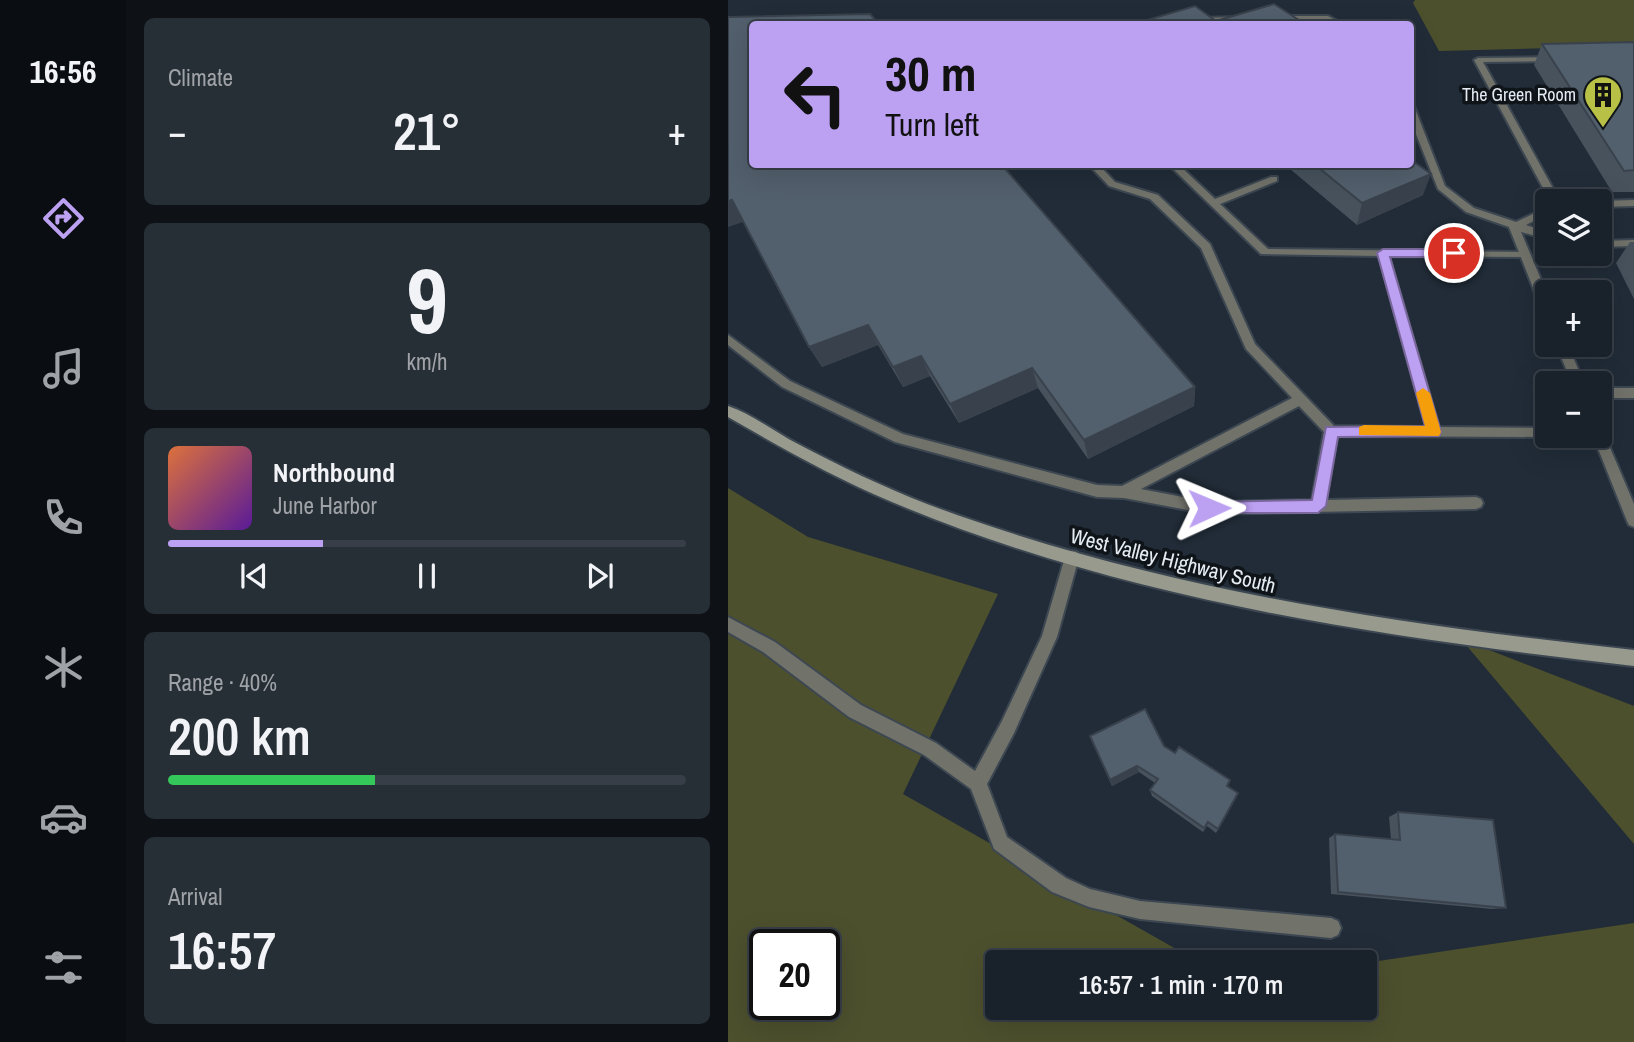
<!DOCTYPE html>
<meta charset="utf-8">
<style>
:root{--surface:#19212a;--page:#262e36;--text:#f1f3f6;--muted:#9fa3a8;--line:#373e47;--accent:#bca0f2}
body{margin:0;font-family:"Archivo Narrow",sans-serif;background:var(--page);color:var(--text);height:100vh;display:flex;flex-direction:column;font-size:26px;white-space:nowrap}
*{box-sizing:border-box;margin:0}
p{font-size:23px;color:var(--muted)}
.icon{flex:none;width:38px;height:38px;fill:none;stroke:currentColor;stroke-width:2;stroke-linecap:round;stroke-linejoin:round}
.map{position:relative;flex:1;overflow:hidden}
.drawer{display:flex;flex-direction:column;gap:18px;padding:18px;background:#0e1217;width:602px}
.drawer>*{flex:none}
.hud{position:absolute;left:21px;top:21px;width:665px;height:147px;border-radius:7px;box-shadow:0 7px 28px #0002,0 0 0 2px var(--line);background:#bca0f2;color:#111;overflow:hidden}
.buttons{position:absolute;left:807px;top:189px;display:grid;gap:14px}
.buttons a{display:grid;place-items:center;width:77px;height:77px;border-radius:7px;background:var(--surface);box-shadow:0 7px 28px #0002,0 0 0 2px var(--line);font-size:35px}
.speed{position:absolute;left:21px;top:929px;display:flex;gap:14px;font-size:35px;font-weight:700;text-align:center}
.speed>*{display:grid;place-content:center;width:91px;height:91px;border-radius:50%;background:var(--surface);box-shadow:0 7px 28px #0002,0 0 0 2px var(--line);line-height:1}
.speed .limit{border:4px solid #111;border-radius:10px;background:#fff;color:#111}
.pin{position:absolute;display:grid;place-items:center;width:60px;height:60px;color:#fff;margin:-30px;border:4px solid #fff;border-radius:50%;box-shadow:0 2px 7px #0007}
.me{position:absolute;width:77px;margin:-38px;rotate:89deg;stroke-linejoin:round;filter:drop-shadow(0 0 5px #0008)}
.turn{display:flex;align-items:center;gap:24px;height:147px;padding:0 21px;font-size:32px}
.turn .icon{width:91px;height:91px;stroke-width:2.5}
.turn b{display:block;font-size:49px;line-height:60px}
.big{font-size:52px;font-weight:600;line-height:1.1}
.drawer .card{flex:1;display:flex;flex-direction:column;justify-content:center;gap:10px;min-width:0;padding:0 24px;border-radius:10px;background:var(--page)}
.drawer .dial{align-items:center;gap:0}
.dial b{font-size:91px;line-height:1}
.song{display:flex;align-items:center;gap:21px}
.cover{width:84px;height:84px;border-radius:10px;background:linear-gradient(135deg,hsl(20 70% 55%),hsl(270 70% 35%))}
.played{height:7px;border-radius:4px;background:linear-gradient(90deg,var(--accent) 30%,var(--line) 30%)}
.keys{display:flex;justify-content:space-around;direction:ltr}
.heat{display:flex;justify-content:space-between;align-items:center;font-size:38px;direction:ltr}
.charge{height:10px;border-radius:5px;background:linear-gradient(90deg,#34c759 40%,var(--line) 0)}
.trip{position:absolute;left:257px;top:950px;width:392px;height:70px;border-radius:7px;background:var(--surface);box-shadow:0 7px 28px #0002,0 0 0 2px var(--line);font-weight:600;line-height:70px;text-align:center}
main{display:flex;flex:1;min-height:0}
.tab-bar{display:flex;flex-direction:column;width:126px;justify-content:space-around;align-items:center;background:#0a0d11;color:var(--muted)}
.tab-bar .icon{width:49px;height:49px}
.tab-bar .on{color:var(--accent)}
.tab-bar b{font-size:32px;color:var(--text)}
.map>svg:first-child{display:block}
.green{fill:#4d502d;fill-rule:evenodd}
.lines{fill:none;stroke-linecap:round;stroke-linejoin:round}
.service-casing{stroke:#3c4752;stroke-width:4}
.minor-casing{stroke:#3c4752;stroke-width:4}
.secondary-casing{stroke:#3c4752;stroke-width:4}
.service{fill:#71726a;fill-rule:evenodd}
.minor{fill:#71726a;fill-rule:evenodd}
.secondary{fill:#989a8d;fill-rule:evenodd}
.wall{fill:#47525d}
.shaded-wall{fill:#39424c}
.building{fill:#525f6c;stroke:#39424c;stroke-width:2}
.route{fill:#bca0f2;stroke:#7a689d;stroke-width:2}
.slow{fill:#f59e0b}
.labels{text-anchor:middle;stroke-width:7;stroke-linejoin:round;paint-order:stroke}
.far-poi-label{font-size:18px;fill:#e5ecf4;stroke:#0f1419;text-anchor:end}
.street-label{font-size:21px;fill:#e5ecf4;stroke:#0f1419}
</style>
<main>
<nav class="tab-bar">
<b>16:56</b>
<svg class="icon on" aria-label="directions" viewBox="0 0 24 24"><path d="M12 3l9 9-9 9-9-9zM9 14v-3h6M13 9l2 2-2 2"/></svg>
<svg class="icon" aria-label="music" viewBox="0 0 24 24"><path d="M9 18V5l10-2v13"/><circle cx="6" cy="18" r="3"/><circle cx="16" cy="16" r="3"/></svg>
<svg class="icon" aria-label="phone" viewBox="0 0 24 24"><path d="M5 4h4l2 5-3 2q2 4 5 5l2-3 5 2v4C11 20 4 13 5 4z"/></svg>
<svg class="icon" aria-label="climate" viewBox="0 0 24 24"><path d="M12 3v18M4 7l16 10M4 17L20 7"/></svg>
<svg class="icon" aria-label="car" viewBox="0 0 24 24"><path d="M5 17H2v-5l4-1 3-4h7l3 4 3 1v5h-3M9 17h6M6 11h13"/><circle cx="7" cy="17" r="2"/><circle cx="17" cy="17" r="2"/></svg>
<svg class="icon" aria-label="filters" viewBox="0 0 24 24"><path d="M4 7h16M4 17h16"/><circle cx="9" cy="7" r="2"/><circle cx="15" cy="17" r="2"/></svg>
</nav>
<section class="drawer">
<div class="card"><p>Climate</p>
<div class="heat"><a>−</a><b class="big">21°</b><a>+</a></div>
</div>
<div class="card dial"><b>9</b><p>km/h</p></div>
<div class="card">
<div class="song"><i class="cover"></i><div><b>Northbound</b><p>June Harbor</p></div></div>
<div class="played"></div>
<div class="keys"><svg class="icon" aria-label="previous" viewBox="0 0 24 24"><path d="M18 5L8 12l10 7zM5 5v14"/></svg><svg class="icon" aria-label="pause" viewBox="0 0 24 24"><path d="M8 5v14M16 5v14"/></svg><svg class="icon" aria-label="next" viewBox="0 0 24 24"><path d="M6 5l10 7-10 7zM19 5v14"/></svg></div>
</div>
<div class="card"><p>Range · 40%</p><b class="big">200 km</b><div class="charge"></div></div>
<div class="card"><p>Arrival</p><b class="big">16:57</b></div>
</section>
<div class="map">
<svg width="906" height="1042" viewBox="0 0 906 1042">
<rect width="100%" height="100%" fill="#212c38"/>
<g class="green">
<polygon points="687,0 906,0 906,46 711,51 685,3"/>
<path d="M 0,488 L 80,537 L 270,594 L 175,794 L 471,962 L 270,962 L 270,1008 L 637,1008 L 637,963 L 906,923 L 906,1042 L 0,1042 ZM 37,945 L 96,945 L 96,1004 L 37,1004 Z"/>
<polygon points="733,639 906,706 906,844"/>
</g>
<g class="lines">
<defs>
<g id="service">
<polygon points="548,16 600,16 615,24 606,24 599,20 545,20 545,16"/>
<polygon points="514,17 518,19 517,21 468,22 464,20 468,18"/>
<polygon points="828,57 831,57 831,61 755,62 832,201 822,201 746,60 750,58"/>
<polygon points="682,103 686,106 717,186 746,208 788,222 819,207 819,214 798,225 819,232 819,239 782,229 781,227 738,212 710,189 682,119"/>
<path d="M 360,164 L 370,164 L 387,182 L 430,195 L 482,244 L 527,344 L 606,426 L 698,427 L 651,256 L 533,254 L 440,164 L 450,164 L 487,199 L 543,177 L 549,177 L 549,181 L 492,204 L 540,249 L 801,252 L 802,254 L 797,257 L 661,256 L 711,427 L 819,428 L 819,436 L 824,437 L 609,436 L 598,500 L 748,497 L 753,499 L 755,503 L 753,507 L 748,509 L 481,514 L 396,498 L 369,497 L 167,442 L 54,387 L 0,345 L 0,335 L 62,381 L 175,434 L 369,485 L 394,486 L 564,398 L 518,349 L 473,248 L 422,199 L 381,186 ZM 571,406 L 596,432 L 584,500 L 481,502 L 413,489 Z"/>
<polygon points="906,200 906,206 872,207 871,201"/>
<polygon points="906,240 906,246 872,247 872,241"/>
<rect x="872" y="388" width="34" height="10"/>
<polygon points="344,551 349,552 351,557 329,637 286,733 259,784 279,837 338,878 362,889 412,901 603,918 610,921 613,928 610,935 603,938 412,919 361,907 324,892 266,849 243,789 196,755 121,717 35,652 0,632 0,617 47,642 133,705 208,743 247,771 274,721 314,636 337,557 339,552"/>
</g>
<g id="minor">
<polygon points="786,224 791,227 819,294 819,312 813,308 781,227"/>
<polygon points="828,345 840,345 856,383 844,383"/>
<polygon points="872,431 877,436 906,504 906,527 901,525 899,521 865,436 872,436"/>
</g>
<path id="secondary" d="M 0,406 C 24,414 47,432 70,444 C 112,466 155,487 199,504 C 426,589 666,624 906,650 L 906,666 C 655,637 399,601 164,502 C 107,478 54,448 0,417 Z"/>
</defs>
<use href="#service" class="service-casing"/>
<use href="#minor" class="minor-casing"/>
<use href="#secondary" class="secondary-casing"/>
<use href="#service" class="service"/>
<use href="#minor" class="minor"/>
<use href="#secondary" class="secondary"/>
</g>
<g class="wall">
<polygon points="0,17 467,387 466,406 360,459 310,388 231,423 202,376 175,387 150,345 94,367 81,347 16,222"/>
<polygon points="906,42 906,192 884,192 806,65 814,44"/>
<polygon points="556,164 682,164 695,195 629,225"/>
<polygon points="902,242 906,242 906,299 888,263"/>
<polygon points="362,736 500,787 508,798 488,833 479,826 475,832 424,796 422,790 427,783 411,772 384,786"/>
<polygon points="670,812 778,908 764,909 603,894 601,838 607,834 663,839 661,817"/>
</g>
<g class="shaded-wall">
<polygon points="703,174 695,195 629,225 634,203"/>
<polygon points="4,200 18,221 0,227 0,201"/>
<polygon points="140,325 150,345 94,367 81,347"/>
<polygon points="193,356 202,376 175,387 165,367"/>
<polygon points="304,368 310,388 231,423 222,404"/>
<polygon points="467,387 466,406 360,459 356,440"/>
<polygon points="409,766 411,772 384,786 382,780"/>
</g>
<g class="building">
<polygon points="546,4 577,24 410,24 409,23 467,6 488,21"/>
<polygon points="142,14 151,24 24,24 24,164 273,164 467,387 356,440 304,368 222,404 193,356 165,367 140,325 81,347 4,200 0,201 0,17"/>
<polygon points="906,42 906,170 896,171 814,44"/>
<polygon points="682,159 703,174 634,203 586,164 682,164"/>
<polygon points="417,709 436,746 447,753 451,747 502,780 499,786 510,793 490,829 480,822 476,828 422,790 430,779 409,766 382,780 362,736"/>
<polygon points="670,812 765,820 778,908 610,892 607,834 672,840"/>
</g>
<polygon class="route" points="655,249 726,249 732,253 726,257 662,257 713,432 711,436 610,437 598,506 590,513 476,513 476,503 481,502 584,500 598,427 697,426 649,253"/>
<polygon class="slow" points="695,388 702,393 713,432 711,436 631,435 631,427 636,425 697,426 688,393"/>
<defs>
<symbol id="building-pin" viewBox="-11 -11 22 30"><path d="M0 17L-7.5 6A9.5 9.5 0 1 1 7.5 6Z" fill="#b9c046" stroke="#0f1419"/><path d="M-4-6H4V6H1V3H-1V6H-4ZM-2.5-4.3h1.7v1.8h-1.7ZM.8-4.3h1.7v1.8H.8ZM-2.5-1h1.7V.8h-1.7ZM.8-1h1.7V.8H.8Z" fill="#111"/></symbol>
</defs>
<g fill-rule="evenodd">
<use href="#building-pin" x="853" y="73" width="44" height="60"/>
</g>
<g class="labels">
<g class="far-poi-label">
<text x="848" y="101">The Green Room</text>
</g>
<g class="street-label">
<text transform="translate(445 561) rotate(14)" y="7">West Valley Highway South</text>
</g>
</g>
</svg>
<div class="buttons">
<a><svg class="icon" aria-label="layers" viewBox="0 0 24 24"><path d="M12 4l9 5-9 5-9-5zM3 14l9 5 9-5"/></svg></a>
<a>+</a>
<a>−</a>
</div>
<div class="speed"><div class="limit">20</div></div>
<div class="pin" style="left:726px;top:253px;background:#d93025"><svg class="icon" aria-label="arrive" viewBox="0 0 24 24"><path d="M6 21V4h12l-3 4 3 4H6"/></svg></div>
<svg class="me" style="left:481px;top:508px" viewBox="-20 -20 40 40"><path d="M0-17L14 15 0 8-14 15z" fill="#bca0f2" stroke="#fff" stroke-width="4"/></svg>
<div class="trip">16:57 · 1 min · 170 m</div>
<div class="hud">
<div class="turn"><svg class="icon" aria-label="left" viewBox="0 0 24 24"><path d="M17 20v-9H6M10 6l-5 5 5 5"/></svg><div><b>30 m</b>Turn left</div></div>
</div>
</div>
</main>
